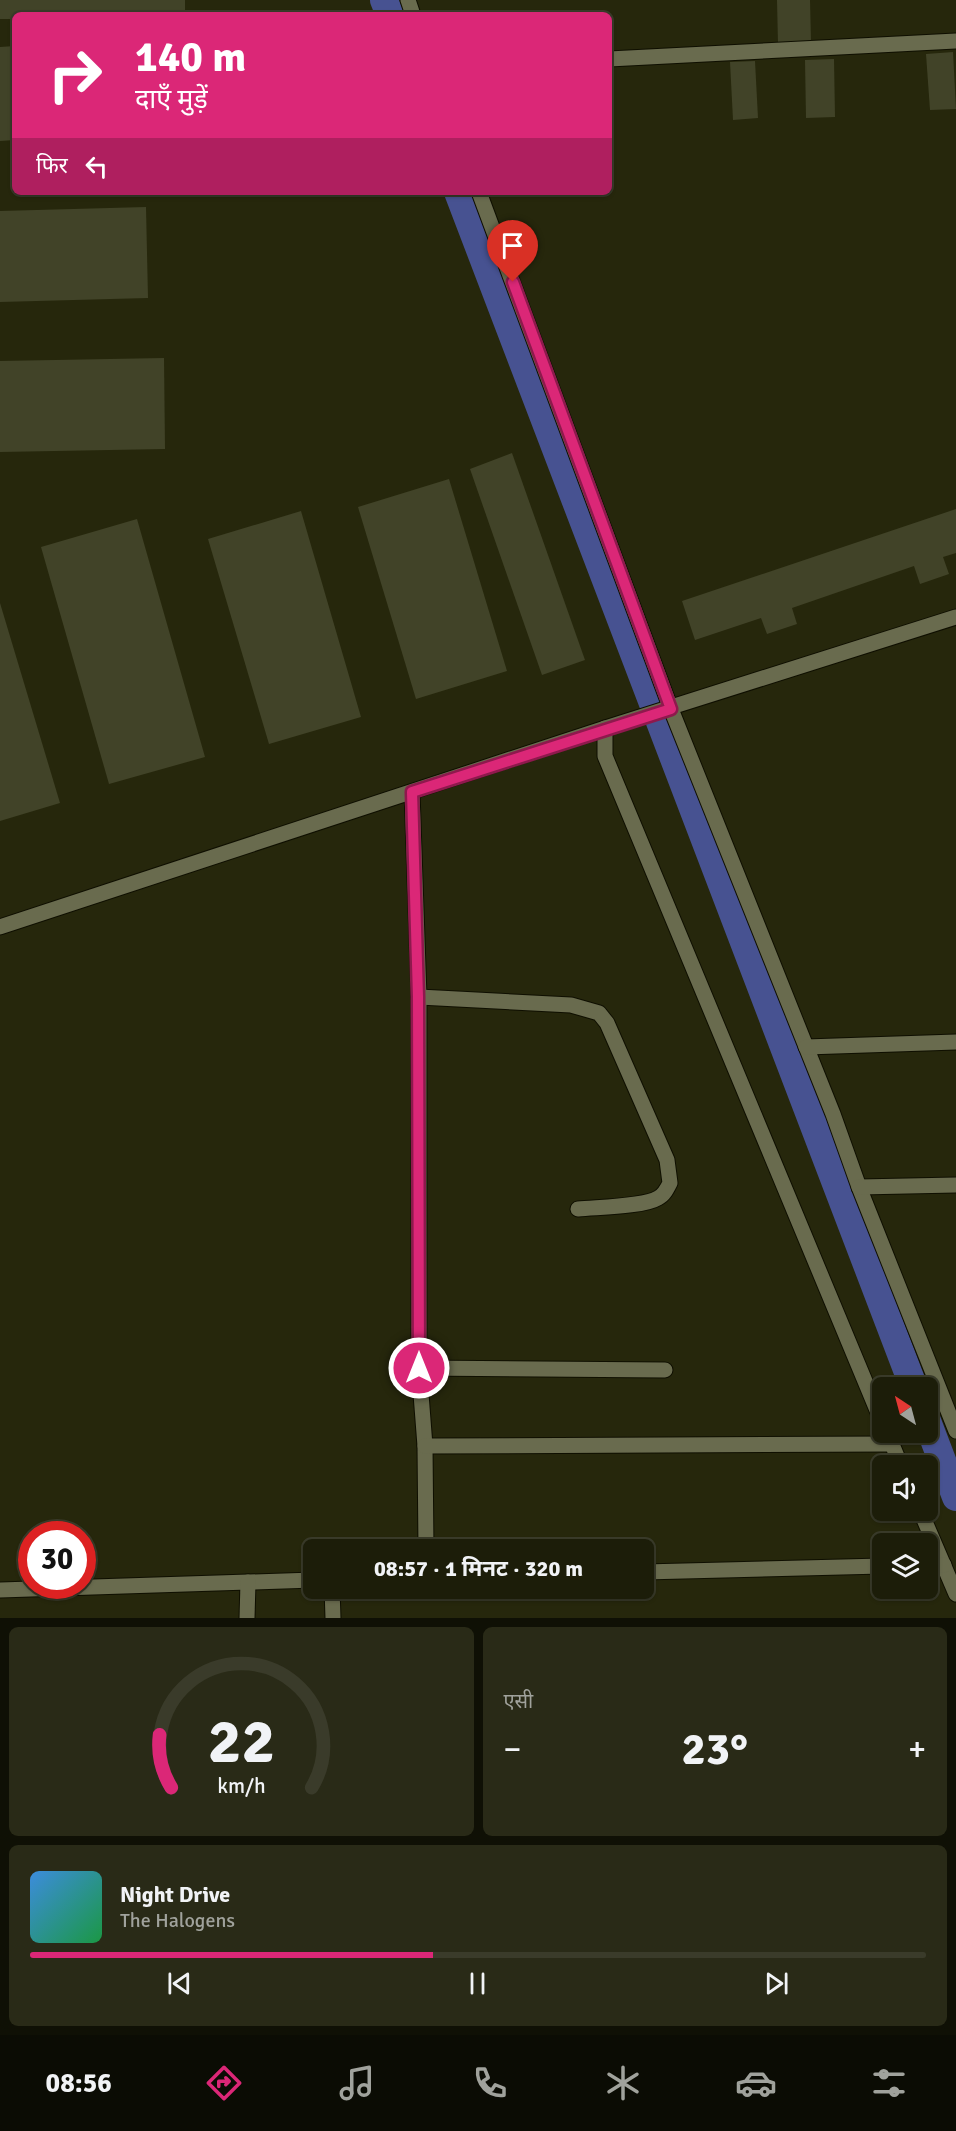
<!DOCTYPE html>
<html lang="hi">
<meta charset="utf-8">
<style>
:root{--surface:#1c1d09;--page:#292a17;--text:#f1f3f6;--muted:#a0a29c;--line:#3a3b2a;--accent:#db2777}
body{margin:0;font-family:Signika,"Noto Sans Devanagari",sans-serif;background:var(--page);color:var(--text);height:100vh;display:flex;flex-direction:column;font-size:22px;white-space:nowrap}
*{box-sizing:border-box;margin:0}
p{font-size:20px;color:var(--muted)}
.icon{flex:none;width:33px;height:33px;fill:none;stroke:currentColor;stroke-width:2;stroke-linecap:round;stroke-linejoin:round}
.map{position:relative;height:1618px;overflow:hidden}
.details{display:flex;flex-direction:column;gap:9px;padding:9px;background:#0f1005;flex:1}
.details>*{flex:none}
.top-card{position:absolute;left:12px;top:12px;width:600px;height:183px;border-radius:9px;box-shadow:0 2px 4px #0004,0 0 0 2px var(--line);background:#db2777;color:#fff;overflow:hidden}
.needle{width:39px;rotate:324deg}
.buttons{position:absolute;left:872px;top:1377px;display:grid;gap:12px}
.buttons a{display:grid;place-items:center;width:66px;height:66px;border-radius:9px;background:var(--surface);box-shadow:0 2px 4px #0004,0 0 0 2px var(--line);font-size:30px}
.speed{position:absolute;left:18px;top:1521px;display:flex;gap:12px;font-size:30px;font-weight:700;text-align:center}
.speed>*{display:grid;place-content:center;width:78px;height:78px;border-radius:50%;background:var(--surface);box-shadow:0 2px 4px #0004,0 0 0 2px var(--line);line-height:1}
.speed .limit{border:9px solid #d22;background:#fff;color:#111}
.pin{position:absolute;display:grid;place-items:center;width:51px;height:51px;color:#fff;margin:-62px -26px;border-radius:50% 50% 50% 0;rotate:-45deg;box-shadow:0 0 6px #0007}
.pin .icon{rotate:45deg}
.me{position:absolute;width:66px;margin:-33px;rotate:0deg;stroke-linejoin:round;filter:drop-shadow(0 0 4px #0008)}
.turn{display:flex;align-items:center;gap:21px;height:126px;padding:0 24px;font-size:27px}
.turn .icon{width:78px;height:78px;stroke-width:2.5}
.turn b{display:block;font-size:42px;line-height:51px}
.then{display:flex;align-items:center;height:57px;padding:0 24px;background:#0003;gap:12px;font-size:22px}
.big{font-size:45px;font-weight:700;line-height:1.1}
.details .card{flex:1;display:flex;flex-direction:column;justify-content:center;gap:9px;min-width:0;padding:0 21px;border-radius:9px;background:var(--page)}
.details .dial{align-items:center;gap:0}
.dial svg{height:156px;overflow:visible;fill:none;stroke:var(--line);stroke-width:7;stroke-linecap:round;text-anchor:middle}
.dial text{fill:var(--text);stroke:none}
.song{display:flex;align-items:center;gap:18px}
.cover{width:72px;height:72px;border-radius:9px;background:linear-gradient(135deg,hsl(210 70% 55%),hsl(140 70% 35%))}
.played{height:6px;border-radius:3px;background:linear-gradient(90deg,var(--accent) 45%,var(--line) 45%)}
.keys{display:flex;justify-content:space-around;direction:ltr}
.heat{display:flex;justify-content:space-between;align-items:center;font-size:33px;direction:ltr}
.details .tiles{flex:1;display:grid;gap:9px;grid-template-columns:1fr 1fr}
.card:last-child{grid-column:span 2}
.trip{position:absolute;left:303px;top:1539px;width:351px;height:60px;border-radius:9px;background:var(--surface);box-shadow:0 2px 4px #0004,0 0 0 2px var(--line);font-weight:700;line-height:60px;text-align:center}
.tab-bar{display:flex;height:96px;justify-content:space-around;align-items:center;background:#0b0c04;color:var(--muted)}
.tab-bar .icon{width:42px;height:42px}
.tab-bar .active{color:var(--accent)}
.tab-bar b{font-size:27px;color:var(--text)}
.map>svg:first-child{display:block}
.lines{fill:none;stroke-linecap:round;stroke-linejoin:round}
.canal{stroke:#475291;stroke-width:28}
.building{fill:#414328}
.street-casing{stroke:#0f0f00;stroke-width:17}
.secondary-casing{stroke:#0f0f00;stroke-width:17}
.street{stroke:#696b4e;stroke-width:15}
.secondary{stroke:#696b4e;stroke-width:15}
.route-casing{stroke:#8e194d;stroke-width:15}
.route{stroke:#db2777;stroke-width:10}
</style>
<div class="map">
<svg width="956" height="1618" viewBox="0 0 956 1618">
<rect width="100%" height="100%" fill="#26270c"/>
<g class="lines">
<g class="canal">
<polyline points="384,0 390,15"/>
<polyline points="458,192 914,1388"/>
<polyline points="927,1421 956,1497"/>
</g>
</g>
<g class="building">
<polygon points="0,0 185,0 185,14 15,15 15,19 0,19"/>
<polygon points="777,0 810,0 811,42 778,44"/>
<polygon points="15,46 15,140 0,141 0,47"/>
<polygon points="953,52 956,109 930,110 926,54"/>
<polygon points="834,59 835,117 806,118 805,60"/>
<polygon points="755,61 758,118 733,120 730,62"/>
<polygon points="146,207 148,298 0,302 0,211"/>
<polygon points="164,358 165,449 0,452 0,361"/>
<polygon points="512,453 585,660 542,675 470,469"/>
<polygon points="449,479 507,671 416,699 358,507"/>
<polygon points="956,509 956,553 943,557 949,574 920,584 914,566 792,608 797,624 767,634 761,618 695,640 682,601"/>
<polygon points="301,511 361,717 269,744 208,539"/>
<polygon points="137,519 205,757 109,784 41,547"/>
<polygon points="0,603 60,803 0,821"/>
</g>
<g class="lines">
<defs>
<g id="street">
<polyline points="408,0 413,15"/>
<polyline points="609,59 956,41"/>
<polyline points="479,192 671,709 833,1114 859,1187 956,1431"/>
<polyline points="605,728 605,756 882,1422"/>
<polyline points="412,792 419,997 419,1368 425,1446 426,1550"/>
<path d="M 419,997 L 571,1005 L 599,1013 L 607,1023 L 667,1160 L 670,1183 C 667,1189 664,1195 658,1198 C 643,1207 597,1207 578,1209"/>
<polyline points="806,1047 956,1042"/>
<polyline points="859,1187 956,1185"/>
<polyline points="419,1368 665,1370"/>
<polyline points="887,1432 901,1466"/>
<polyline points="425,1446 892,1444"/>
<polyline points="920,1510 956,1594"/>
<polyline points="927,1565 944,1565"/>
<polyline points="644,1572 882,1566"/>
<polyline points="332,1588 333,1618"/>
<polyline points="0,1590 314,1580"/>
<polyline points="247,1618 248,1582"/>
</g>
<polyline id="secondary" points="0,927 605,728 956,617"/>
</defs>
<use href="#street" class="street-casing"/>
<use href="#secondary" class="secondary-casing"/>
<use href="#street" class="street"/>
<use href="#secondary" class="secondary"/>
</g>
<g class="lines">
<defs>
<polyline id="route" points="419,1368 418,997 412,792 671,709 513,282"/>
</defs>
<use href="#route" class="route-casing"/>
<use href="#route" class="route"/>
</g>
</svg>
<div class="buttons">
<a><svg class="needle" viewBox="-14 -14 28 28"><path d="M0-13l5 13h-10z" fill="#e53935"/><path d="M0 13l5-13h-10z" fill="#a0a29c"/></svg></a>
<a><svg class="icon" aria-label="sound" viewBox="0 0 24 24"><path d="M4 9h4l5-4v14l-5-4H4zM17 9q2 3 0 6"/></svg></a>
<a><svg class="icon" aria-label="layers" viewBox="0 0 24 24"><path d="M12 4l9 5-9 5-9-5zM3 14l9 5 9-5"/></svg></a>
</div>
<div class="speed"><div class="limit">30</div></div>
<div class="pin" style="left:513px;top:282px;background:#d93025"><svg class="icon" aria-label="arrive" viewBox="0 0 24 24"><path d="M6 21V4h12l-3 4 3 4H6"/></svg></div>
<svg class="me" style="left:419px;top:1368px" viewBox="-20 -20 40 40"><circle r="17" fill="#db2777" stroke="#fff" stroke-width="3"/><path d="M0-11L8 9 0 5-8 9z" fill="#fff"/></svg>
<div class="trip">08:57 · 1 मिनट · 320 m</div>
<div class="top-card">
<div class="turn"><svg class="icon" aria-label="right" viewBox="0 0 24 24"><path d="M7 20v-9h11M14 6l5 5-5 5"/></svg><div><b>140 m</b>दाएँ मुड़ें</div></div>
<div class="then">फिर<svg class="icon" aria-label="left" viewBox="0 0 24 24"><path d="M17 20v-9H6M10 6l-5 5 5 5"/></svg></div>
</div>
</div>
<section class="details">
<div class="tiles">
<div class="card dial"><svg viewBox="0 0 100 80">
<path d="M14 69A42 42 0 1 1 86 69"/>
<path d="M14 69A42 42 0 0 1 8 42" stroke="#db2777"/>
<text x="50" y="56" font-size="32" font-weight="700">22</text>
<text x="50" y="72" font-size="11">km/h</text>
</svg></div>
<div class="card"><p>एसी</p>
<div class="heat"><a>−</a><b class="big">23°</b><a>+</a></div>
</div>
<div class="card">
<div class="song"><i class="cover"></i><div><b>Night Drive</b><p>The Halogens</p></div></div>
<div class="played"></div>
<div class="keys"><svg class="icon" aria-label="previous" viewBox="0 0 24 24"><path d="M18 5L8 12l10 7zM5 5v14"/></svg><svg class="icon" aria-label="pause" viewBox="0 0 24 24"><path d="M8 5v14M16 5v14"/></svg><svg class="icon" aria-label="next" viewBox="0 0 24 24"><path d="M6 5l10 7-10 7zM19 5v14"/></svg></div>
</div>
</div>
</section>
<nav class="tab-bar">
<b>08:56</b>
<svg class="icon active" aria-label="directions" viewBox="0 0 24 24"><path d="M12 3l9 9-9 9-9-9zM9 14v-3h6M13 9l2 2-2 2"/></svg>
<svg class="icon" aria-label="music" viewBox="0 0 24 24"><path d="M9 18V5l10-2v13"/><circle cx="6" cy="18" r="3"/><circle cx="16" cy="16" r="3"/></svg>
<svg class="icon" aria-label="phone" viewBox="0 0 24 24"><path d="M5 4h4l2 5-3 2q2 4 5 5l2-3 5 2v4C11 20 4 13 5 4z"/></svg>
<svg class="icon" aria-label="climate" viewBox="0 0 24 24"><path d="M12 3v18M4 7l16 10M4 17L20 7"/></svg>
<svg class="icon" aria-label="car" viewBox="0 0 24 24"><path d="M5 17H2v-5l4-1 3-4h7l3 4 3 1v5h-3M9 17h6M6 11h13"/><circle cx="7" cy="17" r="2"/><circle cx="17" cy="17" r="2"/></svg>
<svg class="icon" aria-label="filters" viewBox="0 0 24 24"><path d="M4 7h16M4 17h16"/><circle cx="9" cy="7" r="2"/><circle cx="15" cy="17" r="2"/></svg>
</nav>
